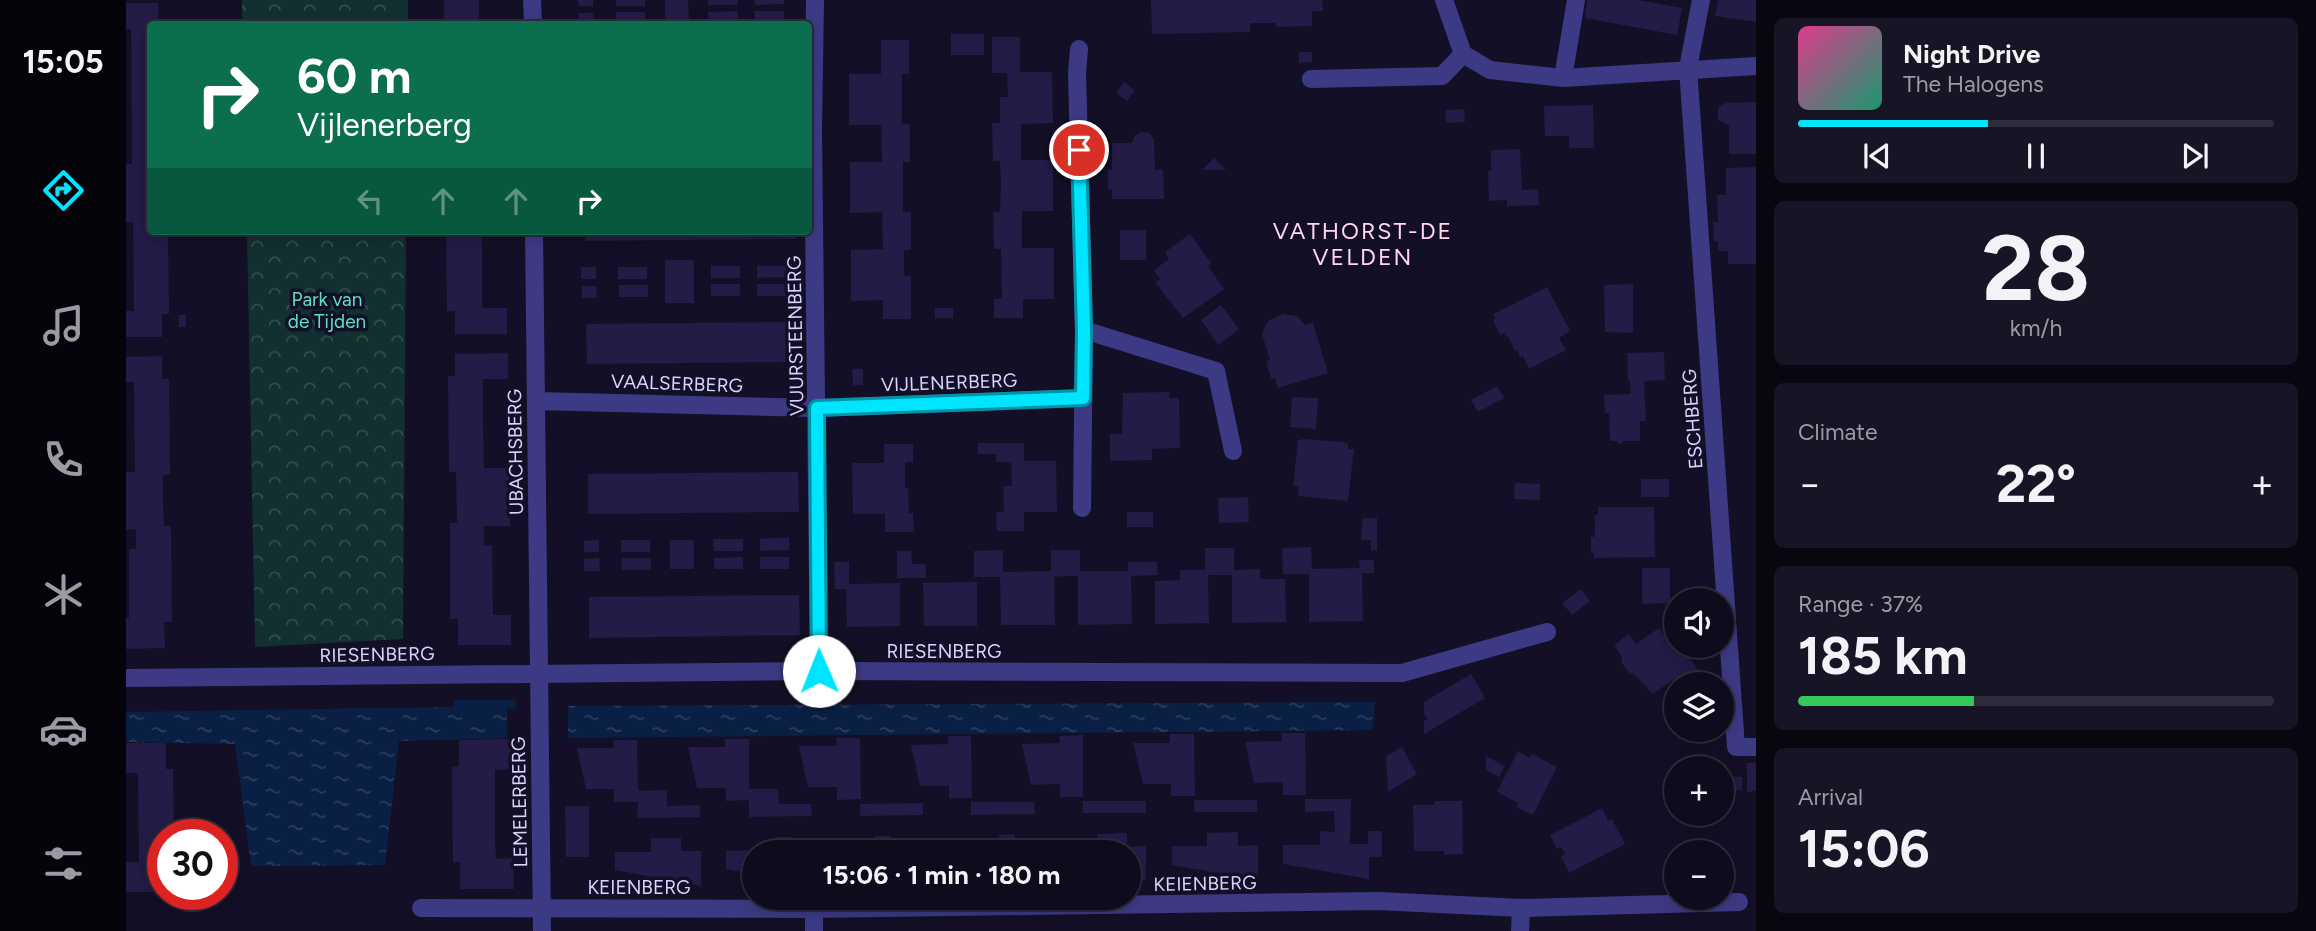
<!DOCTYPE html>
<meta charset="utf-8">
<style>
:root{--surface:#0e0b1c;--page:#171425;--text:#f1f3f6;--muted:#9b9ba3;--line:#2e2b3b;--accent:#00e5ff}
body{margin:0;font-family:Figtree,sans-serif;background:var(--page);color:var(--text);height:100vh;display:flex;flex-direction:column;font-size:26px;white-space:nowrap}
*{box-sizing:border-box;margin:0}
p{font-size:23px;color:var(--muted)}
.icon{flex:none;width:38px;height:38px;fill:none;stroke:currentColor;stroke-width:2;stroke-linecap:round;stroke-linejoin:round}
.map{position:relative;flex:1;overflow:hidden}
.sheet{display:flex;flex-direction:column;gap:18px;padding:18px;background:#08060f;width:560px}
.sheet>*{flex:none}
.hud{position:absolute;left:21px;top:21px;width:665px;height:214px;border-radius:7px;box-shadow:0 4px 18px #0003,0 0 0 2px var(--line);background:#0b6e4f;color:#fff;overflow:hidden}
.fabs{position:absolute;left:1538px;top:588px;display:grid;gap:14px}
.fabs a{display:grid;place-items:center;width:70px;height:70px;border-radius:50%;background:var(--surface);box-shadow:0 4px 18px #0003,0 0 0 2px var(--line);font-size:35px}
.speed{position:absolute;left:21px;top:819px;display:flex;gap:14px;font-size:35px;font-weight:700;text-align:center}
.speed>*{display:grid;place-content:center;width:91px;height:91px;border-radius:50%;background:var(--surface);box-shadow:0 4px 18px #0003,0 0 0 2px var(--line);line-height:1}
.speed .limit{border:10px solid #d22;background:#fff;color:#111}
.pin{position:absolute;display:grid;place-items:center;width:60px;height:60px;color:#fff;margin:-30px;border:4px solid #fff;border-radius:50%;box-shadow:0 2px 7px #0007}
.me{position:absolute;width:77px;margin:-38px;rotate:359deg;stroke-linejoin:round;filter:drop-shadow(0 0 5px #0008)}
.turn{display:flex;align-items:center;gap:24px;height:147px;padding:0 35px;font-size:32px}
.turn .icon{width:91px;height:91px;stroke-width:2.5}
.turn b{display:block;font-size:49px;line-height:60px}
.lanes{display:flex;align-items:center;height:66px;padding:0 35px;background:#0003;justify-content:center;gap:35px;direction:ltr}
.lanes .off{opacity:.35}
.big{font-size:52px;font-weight:700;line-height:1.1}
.sheet .widget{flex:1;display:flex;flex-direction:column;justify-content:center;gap:10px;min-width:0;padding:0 24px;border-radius:10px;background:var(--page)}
.sheet .dial{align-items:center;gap:0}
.dial b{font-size:91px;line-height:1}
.song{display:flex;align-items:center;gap:21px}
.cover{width:84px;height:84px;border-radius:10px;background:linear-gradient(135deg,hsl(330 70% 55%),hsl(160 70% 35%))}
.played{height:7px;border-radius:4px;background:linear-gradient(90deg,var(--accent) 40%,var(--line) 40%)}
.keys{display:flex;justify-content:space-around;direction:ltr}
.heat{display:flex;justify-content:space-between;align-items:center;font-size:38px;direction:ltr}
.charge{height:10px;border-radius:5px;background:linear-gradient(90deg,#34c759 37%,var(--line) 0)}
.trip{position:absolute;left:616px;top:840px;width:399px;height:70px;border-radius:35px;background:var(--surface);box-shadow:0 4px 18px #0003,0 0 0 2px var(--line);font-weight:700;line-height:70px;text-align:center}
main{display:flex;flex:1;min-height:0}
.menu{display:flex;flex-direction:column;width:126px;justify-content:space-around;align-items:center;background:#06040b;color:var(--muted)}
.menu .icon{width:49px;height:49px}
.menu .active{color:var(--accent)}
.menu b{font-size:32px;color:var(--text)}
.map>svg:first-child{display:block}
.forest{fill:url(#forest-crowns)}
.water{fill:url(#water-ripples)}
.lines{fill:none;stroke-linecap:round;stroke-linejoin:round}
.stream{stroke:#0a1f44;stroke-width:9}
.building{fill:#241b47}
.minor{stroke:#3d3a85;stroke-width:18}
.route-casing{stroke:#0095a6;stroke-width:18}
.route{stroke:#00e5ff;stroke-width:12}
.labels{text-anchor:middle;stroke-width:7;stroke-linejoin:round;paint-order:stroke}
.park-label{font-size:19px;fill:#5fe0c0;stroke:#130f26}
.street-label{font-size:19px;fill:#d9d4ff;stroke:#130f26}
.quarter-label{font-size:23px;letter-spacing:2px;fill:#ffd6f0;stroke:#130f26}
</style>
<main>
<nav class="menu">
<b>15:05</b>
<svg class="icon active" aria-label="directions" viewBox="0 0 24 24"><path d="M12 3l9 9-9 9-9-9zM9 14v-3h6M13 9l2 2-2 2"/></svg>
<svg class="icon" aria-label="music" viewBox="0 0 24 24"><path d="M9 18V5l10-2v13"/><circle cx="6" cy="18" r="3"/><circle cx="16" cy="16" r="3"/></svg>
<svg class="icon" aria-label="phone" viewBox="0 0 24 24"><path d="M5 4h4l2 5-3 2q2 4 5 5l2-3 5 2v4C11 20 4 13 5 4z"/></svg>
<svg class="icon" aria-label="climate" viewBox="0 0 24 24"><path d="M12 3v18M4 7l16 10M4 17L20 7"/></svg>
<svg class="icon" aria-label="car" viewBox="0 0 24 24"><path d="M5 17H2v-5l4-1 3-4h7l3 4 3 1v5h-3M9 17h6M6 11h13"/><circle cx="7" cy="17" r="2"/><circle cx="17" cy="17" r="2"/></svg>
<svg class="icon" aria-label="filters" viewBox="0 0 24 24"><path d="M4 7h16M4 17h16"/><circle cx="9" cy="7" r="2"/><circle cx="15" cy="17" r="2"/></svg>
</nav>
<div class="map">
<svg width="1630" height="931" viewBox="0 0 1630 931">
<defs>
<pattern id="forest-crowns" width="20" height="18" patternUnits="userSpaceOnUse" patternTransform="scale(1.75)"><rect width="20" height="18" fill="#12302f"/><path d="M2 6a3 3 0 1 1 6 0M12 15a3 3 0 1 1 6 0" fill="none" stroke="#344d4e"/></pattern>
<pattern id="water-ripples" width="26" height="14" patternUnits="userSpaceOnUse" patternTransform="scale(1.75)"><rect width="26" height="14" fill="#0a1f44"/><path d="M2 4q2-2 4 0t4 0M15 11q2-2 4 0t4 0" fill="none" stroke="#2d3f60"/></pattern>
</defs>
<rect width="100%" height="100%" fill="#130f26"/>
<g class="forest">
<rect x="116" y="0" width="166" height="24"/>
<polygon points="121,231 280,231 277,639 129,647"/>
</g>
<g class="water">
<polygon points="1249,702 1247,730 442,738 442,706"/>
<polygon points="381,706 381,738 273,741 259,865 125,866 109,744 0,742 0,712"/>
</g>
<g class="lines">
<polyline class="stream" points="332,704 386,704"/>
</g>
<g class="building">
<rect x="318" y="0" width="35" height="24"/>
<polygon points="452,0 467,0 467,6 453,6"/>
<rect x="490" y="0" width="29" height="6"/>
<polygon points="539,0 562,0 563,23 539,23"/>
<polygon points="582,0 612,0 611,5 582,5"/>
<polygon points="629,0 658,0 658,4 629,5"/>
<polygon points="1025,0 1196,0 1197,11 1186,11 1186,26 1150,27 1150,23 1124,23 1124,32 1026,34"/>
<polygon points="1461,0 1512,0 1556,8 1551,35 1459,18"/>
<polygon points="1592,0 1630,0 1630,22 1589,16"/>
<polygon points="0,3 32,3 33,24 24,24 24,231 42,231 43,314 36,314 36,337 0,337 0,311 8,311 7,222 0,222 0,164 6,164 5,29 0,29"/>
<polygon points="612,11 612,23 583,24 582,12"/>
<polygon points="628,11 658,11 658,23 629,23"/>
<rect x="490" y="12" width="29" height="12"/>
<polygon points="452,13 467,13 468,24 453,24"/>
<rect x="825" y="34" width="33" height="21"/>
<polygon points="866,37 894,37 894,72 926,72 927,123 895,124 895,160 927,160 927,211 896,211 896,248 928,248 928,299 897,299 897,318 868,318 868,299 876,299 875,249 868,249 867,212 874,212 875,186 874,161 867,161 866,123 874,123 874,97 882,97 881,73 866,73"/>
<polygon points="755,40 783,40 783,74 776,74 776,124 784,124 784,162 777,162 777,212 785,212 785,250 778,250 778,276 785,276 785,319 757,319 757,300 725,301 725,250 757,249 756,212 724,213 724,162 756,162 755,125 723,125 723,74 755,74"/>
<polygon points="1173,52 1186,52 1186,62 1173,63"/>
<polygon points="998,82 1009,90 1001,101 990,93"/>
<polygon points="1630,102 1630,154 1603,154 1603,125 1592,120 1592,108 1600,103"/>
<polygon points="1467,105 1468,148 1443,148 1443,136 1419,136 1418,106"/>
<polygon points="1338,109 1339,122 1320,123 1319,110"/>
<polygon points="1015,132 1023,133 1028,139 1029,170 1037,170 1038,199 986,199 986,189 982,189 982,170 986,170 986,143 1006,143 1009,136"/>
<polygon points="1394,149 1396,190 1412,189 1413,205 1381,206 1381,200 1363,201 1362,171 1365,171 1365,150"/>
<polygon points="1088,158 1100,170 1076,170"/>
<polygon points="1630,167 1630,264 1602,264 1602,251 1592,251 1592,241 1588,241 1587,222 1592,222 1591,195 1600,195 1600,168"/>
<rect x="994" y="230" width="26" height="30"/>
<polygon points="320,231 356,231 356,308 381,308 381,334 329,334 329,311 321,311"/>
<polygon points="459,231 670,231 670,239 459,241"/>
<polygon points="1064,234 1085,263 1082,266 1098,289 1057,318 1029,282 1034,279 1028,270 1043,259 1039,252"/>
<rect x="539" y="260" width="29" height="43"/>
<rect x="585" y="266" width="29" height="12"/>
<polygon points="631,266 660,266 660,277 631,278"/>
<rect x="455" y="267" width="15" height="12"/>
<rect x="492" y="267" width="29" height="12"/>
<rect x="585" y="284" width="29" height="12"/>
<rect x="631" y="284" width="29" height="12"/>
<polygon points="1507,284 1507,333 1479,332 1478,285"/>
<rect x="493" y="285" width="29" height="12"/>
<polygon points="456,286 470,286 471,298 456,298"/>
<polygon points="1421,287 1444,331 1433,338 1440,350 1403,369 1397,356 1394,357 1391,350 1389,351 1382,336 1380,337 1378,333 1374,335 1367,320 1369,319 1367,314"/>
<polygon points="1095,305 1113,329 1092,345 1075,320"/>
<rect x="809" y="308" width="18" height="10"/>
<polygon points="1157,314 1171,316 1179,325 1187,323 1202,373 1152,388 1149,378 1145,379 1140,361 1144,360 1136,334 1142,321"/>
<rect x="53" y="315" width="7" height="12"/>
<polygon points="671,322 671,362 461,364 460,324"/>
<polygon points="1538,352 1539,380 1518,381 1520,421 1514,421 1514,441 1497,441 1497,443 1492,444 1492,441 1484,441 1483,413 1479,413 1478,395 1505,394 1504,381 1502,381 1501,353"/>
<polygon points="382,353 382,379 357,379 357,424 358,468 383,468 384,526 358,526 358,546 366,545 367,615 385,615 385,645 332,645 332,619 324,619 324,523 331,523 330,472 323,472 322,376 329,376 329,354"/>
<polygon points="36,356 36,379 43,379 44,474 37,475 37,500 38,526 45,526 46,622 38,622 39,648 0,649 0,618 3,618 3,549 10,549 10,529 0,530 0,472 9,472 8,382 0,382 0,357"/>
<polygon points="726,369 737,369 737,385 727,385"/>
<polygon points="1371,386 1378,398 1352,412 1345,400"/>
<polygon points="1043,392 1043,398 1053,398 1054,448 1026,449 1026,460 984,461 984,434 996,434 997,393"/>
<polygon points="1166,397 1192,398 1190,429 1164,427"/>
<polygon points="1178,439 1216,442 1222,444 1222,449 1228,449 1222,501 1172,496 1173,486 1167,486 1172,440"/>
<polygon points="852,443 898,443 898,461 930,461 931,512 898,512 898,531 871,531 870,512 878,512 877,486 886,486 885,462 870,462 870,454 852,454"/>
<polygon points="758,444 787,444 787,462 779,462 779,488 782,488 783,513 787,513 788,532 759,532 759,514 727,514 726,463 758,463"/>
<polygon points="672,472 673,512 462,514 462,474"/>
<rect x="1515" y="479" width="28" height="18"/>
<polygon points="1389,483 1414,484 1414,500 1388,499"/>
<polygon points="1122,497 1123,522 1093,523 1092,498"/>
<polygon points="1472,507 1528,507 1529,557 1468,558 1468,553 1465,553 1465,537 1468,537 1469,532 1469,515 1472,515"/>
<rect x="1001" y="512" width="26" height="15"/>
<polygon points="1237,518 1251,518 1251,550 1245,550 1245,540 1235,540"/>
<polygon points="649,538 663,538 663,550 634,551 634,539"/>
<polygon points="587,539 617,539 617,551 588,551"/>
<polygon points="473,540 473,552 458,552 458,541"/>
<rect x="495" y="540" width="29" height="12"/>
<rect x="544" y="540" width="24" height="29"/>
<polygon points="1185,547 1186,569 1234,568 1233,560 1248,560 1248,573 1236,573 1237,621 1183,622 1183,574 1157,574 1156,548"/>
<polygon points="1079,548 1108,548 1108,570 1134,569 1134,579 1159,579 1160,622 1106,623 1106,575 1082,575 1083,623 1029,624 1029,581 1054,580 1054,570 1079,570"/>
<polygon points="877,550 877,572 925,571 925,550 954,550 954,571 1002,571 1002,562 1031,562 1032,575 1005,576 1006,624 952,625 952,576 940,576 928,577 929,625 875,625 874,577 848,577 848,551"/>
<polygon points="771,551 785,551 786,564 800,564 800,578 771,578"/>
<polygon points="617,557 617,569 588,569 588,558"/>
<rect x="634" y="557" width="29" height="12"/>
<polygon points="473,558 474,571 458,571 458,559"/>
<polygon points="495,558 525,558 525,570 496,570"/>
<polygon points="708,562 723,562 723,584 774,583 774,626 721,627 720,589 709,589"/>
<polygon points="1516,568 1544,568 1544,603 1516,604"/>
<polygon points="851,582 851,626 798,626 797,583"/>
<polygon points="1455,589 1464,601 1446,615 1436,603"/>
<polygon points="673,595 674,635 463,638 463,597"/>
<polygon points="1533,628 1547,649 1555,646 1572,670 1554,683 1550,678 1527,694 1510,676 1506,673 1504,674 1495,661 1496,660 1495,655 1488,645 1503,634 1510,644"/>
<polygon points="1345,674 1359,698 1298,734 1298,721 1302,719 1298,713 1298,702"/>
<rect x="1566" y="730" width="28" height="7"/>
<polygon points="1156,733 1179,733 1180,795 1157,795 1157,782 1128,783 1119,742 1156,741"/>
<polygon points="1044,734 1068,734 1069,796 1045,796 1045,784 1017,784 1007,743 1044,743"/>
<polygon points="957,735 957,797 934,797 934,784 905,785 896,744 934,743 933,736"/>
<polygon points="822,736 845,736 846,798 823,798 823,786 794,786 785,745 822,744"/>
<polygon points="710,738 734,738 735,799 711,800 711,787 682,787 673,746 711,746"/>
<polygon points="386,739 386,769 369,770 369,837 370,859 387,858 388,889 334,889 334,862 327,862 326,791 326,767 333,766 333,740"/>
<polygon points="599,739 623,739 623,789 652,789 653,804 685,804 686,816 623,817 623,800 600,801 600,788 571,788 562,747 599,747"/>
<polygon points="488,740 511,740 512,791 541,790 541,806 574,805 574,817 511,818 512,802 488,802 488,789 460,789 451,748 488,748"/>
<polygon points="0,743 40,743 40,769 47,769 48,835 37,835 37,892 0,892 0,862 13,862 12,773 0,773"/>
<polygon points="1276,747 1291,774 1262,792 1260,756"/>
<polygon points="1392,751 1404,758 1406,754 1431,767 1407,815 1391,807 1392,803 1371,792"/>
<polygon points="1360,756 1379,766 1373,777 1360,770"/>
<polygon points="1621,763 1630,763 1630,791 1621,792"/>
<rect x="1606" y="777" width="10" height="13"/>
<polygon points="1179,799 1225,799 1224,844 1242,844 1242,831 1256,831 1256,857 1243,857 1243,879 1157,864 1157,845 1194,845 1194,831 1209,832 1208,811 1179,812"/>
<rect x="1068" y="800" width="63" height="12"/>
<rect x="957" y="801" width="63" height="12"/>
<polygon points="1308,801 1336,801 1337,854 1318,855 1318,851 1288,851 1287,805 1308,805"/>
<polygon points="845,802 908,802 909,814 845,815"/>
<polygon points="797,803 797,815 734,816 734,804"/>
<polygon points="439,806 463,806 463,857 440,857"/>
<polygon points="1476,808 1482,821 1486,819 1499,844 1443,873 1435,856 1439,854 1435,847 1431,849 1424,835"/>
<polygon points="1112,832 1112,846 1132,845 1132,880 1046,865 1046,846 1081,846 1081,833"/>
<polygon points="1001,833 1001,847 1020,846 1020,881 1003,878 1003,852 935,852 935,847 971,847 971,834"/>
<polygon points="889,834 889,848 909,847 909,852 823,852 823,849 874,848 873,835"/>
<polygon points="748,836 764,836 764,849 797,849 797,852 712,852 712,849 748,849"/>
<polygon points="650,837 666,837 667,850 686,850 686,852 651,852"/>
<polygon points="525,838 555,838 555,851 575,851 575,886 489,870 489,852 525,852"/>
<polygon points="628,850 628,874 600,869 600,851"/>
</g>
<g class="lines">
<g class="minor">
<polyline points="406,0 407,24"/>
<polyline points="689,0 687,130 693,671"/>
<polyline points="1318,0 1337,54 1364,70 1437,78 1630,66"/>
<polyline points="1575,0 1562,68 1610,747 1630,747"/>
<polyline points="953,49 951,73 958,330 956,508"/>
<polyline points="1437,78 1450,0"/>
<polyline points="1185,79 1316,76 1337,54"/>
<polyline points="408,231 416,931"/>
<polyline points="958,330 1090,371 1107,451"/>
<polyline points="410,401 691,408 957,398"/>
<polyline points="0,678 693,671 1276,673 1421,632"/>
<polyline points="295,908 688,909 1252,901 1395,908 1613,902"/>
<polyline points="688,909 688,931"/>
<polyline points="1394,931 1395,908"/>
</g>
</g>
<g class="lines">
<defs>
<polyline id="route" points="693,671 691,408 957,398 958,330 953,150"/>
</defs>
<use href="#route" class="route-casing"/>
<use href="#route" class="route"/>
</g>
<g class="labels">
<g class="park-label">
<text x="201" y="306">Park van<tspan x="201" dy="22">de Tijden</tspan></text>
</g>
<g class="street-label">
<text transform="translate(669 336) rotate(-91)" y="7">VUURSTEENBERG</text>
<text transform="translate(823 382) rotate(-2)" y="7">VIJLENERBERG</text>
<text transform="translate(551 383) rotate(2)" y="7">VAALSERBERG</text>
<text transform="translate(1566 419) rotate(-94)" y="7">ESCHBERG</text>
<text transform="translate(389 452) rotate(-91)" y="7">UBACHSBERG</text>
<text x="818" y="658">RIESENBERG</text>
<text transform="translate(251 654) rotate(-1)" y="7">RIESENBERG</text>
<text transform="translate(393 802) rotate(-91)" y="7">LEMELERBERG</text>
<text transform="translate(1079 883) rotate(-1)" y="7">KEIENBERG</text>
<text x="513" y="894">KEIENBERG</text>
</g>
<g class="quarter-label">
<text x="1237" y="239">VATHORST-DE<tspan x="1237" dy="26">VELDEN</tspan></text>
</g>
</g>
</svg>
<div class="fabs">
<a><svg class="icon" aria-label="sound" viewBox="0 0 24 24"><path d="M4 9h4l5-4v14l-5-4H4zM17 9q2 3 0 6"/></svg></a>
<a><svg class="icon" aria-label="layers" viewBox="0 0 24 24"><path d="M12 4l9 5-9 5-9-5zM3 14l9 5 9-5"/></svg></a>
<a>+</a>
<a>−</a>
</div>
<div class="speed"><div class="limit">30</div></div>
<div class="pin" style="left:953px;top:150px;background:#d93025"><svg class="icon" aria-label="arrive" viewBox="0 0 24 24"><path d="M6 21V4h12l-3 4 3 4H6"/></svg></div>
<svg class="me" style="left:693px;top:671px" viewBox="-20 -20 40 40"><circle r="19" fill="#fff"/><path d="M0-13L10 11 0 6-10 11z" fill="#00e5ff"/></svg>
<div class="trip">15:06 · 1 min · 180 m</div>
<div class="hud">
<div class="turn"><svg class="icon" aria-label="right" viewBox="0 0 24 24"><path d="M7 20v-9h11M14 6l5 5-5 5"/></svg><div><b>60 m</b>Vijlenerberg</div></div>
<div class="lanes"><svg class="icon off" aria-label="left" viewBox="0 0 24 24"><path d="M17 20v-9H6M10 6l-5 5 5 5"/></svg><svg class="icon off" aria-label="ahead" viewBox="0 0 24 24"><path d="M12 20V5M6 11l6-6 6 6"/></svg><svg class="icon off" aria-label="ahead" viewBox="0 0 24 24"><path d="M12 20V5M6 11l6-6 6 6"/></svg><svg class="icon" aria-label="right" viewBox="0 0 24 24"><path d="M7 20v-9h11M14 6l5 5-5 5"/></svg></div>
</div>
</div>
<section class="sheet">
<div class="widget">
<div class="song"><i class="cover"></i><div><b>Night Drive</b><p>The Halogens</p></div></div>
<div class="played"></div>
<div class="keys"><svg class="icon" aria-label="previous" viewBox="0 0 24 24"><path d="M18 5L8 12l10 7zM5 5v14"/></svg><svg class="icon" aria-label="pause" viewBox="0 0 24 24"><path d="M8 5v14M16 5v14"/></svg><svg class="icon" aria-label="next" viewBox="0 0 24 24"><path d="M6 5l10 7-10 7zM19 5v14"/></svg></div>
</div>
<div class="widget dial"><b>28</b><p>km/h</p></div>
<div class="widget"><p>Climate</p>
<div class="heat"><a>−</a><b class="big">22°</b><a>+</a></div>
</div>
<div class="widget"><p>Range · 37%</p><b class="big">185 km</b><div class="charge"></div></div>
<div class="widget"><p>Arrival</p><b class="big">15:06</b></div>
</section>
</main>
